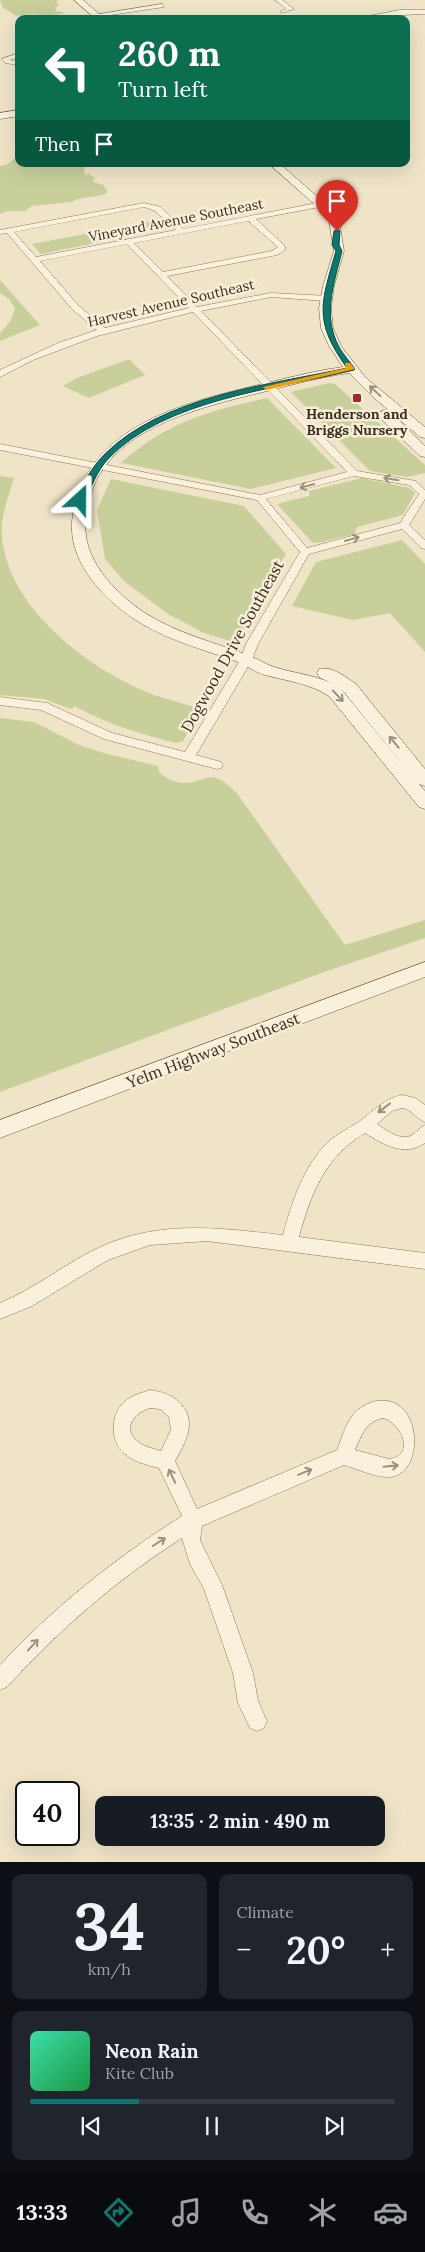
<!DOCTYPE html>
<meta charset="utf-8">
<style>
:root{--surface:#171b24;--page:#20242c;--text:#f1f3f6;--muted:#9ea1a6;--line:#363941;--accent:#0f766e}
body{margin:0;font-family:Lora,serif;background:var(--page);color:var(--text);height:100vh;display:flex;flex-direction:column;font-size:19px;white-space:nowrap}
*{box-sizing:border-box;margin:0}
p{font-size:16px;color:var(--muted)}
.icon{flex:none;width:28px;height:28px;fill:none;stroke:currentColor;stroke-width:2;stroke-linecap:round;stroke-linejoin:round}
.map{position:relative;height:1862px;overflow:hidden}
.panel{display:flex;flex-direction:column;gap:12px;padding:12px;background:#0d0f14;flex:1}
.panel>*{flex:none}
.hud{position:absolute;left:15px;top:15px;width:395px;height:152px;border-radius:10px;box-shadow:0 5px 20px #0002;background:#0b6e4f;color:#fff;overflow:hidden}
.speed{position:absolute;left:15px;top:1781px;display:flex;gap:10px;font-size:25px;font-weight:700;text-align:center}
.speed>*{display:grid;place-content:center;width:65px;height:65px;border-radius:50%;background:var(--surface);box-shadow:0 5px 20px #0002;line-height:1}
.speed .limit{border:2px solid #111;border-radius:8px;background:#fff;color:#111}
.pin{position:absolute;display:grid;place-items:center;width:42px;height:42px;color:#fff;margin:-51px -21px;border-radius:50% 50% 50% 0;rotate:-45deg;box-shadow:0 0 5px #0007}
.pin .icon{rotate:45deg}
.me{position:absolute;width:55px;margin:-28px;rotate:24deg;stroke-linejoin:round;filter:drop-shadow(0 0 4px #0008)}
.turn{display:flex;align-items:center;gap:18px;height:105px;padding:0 20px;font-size:22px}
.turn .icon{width:65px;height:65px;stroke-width:2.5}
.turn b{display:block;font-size:35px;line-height:42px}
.then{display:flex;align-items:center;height:48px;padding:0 20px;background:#0003;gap:10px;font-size:19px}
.big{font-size:38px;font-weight:800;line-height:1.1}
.panel .widget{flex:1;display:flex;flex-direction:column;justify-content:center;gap:8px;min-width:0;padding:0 18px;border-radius:10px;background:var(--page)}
.panel .dial{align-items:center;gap:0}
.dial b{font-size:65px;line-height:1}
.song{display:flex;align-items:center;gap:15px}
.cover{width:60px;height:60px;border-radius:8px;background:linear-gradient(135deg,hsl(160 70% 55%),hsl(140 70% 35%))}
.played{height:5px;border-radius:2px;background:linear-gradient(90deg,var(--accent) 30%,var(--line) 30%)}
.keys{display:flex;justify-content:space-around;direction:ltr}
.heat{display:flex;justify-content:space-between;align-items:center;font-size:28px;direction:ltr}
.panel .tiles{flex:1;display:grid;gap:12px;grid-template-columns:1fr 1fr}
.widget:last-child{grid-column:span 2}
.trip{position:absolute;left:95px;top:1796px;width:290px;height:50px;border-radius:10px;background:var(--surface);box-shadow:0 5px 20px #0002;font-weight:800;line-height:50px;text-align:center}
.menu{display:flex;height:80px;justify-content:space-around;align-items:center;background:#090b0e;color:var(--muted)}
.menu .icon{width:35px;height:35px}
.menu .active{color:var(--accent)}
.menu b{font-size:22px;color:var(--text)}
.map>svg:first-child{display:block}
.green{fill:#c9cf9b}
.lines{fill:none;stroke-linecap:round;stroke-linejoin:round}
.street-casing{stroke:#8d765c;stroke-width:1}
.secondary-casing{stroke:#6f573f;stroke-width:1}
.street{fill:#faf1dc;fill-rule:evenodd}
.secondary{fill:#faf1dc;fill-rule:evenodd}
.oneway{stroke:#9c907e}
.route{fill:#0f766e;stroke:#0a4d48}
.slow{fill:#f59e0b}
.poi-dot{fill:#9e2a2b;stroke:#f7eed8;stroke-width:2}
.labels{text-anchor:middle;stroke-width:5;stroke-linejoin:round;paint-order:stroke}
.far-street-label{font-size:14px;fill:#3d2e20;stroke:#f7eed8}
.far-poi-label{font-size:14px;font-weight:bold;fill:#3d2e20;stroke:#f7eed8}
.street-label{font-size:16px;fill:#3d2e20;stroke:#f7eed8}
</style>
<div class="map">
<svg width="425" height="1862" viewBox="0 0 425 1862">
<rect width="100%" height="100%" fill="#f0e4c8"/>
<g class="green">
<polygon points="0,0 58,0 56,3 60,4 55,8 56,11 65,13 48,17 32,14 17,16 3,8"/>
<path d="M 18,156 L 19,164 L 80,164 L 84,167 L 85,175 L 89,174 L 95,178 L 93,182 L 103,185 L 108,192 C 97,199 83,195 72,202 L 32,206 L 25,211 L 8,211 L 0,214 L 0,166 L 6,165 Z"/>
<polygon points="159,220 166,228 159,226 158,228 166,229 41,254 32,244"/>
<polygon points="0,280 40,325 0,341 0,333 10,322 15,309 9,299 0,293"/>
<polygon points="129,359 145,375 89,398 63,386 77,378"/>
<polygon points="329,383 335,384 425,465 425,473 407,477 370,471 291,392"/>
<path d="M 267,398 L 336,468 L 251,489 L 121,463 C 164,423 211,410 267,398 Z"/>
<path d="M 0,476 L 14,478 C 8,498 0,517 2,538 C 10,611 90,670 154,695 C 169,700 186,704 201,709 L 183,741 L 176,743 C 141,734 108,725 75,706 L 71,709 L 44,699 L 0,695 Z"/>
<polygon points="362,478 409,488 415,493 403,515 357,527 355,534 318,543 312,542 277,504 309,496 309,491"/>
<polygon points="111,479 244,506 286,554 236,643 202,632 168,614 125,582 105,559 97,510"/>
<polygon points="402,540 425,564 425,652 390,613 353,620 292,606 316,562"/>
<path d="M 0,718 L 34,722 L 79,745 L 107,754 L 158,766 L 159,772 C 171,783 185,786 200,780 C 206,778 210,776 216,778 C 224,780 230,787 236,792 L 345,945 L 425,920 L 425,938 L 324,972 L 0,1092 Z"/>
</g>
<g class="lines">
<defs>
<g id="street">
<polygon points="275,0 282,0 294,9 281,13 281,11 287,9"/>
<polygon points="162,4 164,7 97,17 94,15"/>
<path d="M 400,10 L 425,10 L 425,14 C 401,14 377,19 353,19 Z"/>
<polygon points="19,53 19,57 9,60 19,61 19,65 5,63 2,59"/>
<path d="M 322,202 L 325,202 L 325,206 L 256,219 L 285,246 L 285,250 L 277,255 L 167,276 L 197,307 L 271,293 L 329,296 L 329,300 L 326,301 L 271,297 L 201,311 L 357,471 L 416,481 L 425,490 L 425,499 L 409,525 L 425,540 L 425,549 L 421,548 L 402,529 L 309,554 L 258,644 L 252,660 L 196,755 L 221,762 L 223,765 L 221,768 L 217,769 L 104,739 L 41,710 L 0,705 L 0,697 L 47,703 L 112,733 L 185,752 L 240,660 L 246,644 L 300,552 L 257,500 L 0,450 L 0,444 L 260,495 L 347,472 L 193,312 L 97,336 L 33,360 L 0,377 L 0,370 L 58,343 L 97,330 L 72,309 L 7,233 L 0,234 L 0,230 L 144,203 L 161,207 L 183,229 ZM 144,207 L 155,211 L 176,230 L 36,257 L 14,232 ZM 248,221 L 278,247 L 272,251 L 163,272 L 134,243 ZM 127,244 L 189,308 L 105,328 L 78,305 L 40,261 ZM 354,476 L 409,485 L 419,494 L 400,523 L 307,548 L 266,499 Z"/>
<path d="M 402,1095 L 415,1098 L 425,1105 L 425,1122 C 416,1119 412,1109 402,1108 L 392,1111 L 377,1124 C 386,1130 401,1142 412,1135 C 417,1132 419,1128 425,1125 L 425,1143 C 404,1157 384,1145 365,1133 C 325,1157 311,1193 299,1237 L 425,1253 L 425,1269 L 207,1241 L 150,1245 L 108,1260 L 32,1306 L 0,1319 L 0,1303 C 34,1289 63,1265 96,1249 C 158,1219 218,1228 283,1235 C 292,1202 303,1167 328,1142 C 338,1133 350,1128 360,1121 C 375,1110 383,1099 402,1095 Z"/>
<path d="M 150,1390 C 172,1392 194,1407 188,1432 C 186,1442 180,1452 175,1461 L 197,1509 L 337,1450 C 342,1438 345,1425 353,1415 C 358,1408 368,1403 376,1401 C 424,1393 425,1477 389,1477 C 373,1477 358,1469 344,1465 L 202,1526 L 200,1540 L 222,1585 L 253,1673 L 258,1701 L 267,1721 L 264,1728 L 257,1731 L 250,1728 L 238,1703 L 233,1673 L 204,1589 L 190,1564 L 182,1538 C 116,1580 59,1630 7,1687 L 0,1690 L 0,1665 C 54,1607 114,1559 182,1516 L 159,1468 C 147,1465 133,1462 124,1453 C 109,1440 111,1413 125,1401 C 133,1395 141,1393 150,1390 ZM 150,1408 L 160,1409 L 169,1417 L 171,1430 L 161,1451 C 151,1448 141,1446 134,1438 C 123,1425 138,1411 150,1408 ZM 383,1418 C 402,1423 416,1456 389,1459 L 355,1450 C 361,1436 366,1421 383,1418 Z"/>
</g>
<g id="secondary">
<polygon points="74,0 83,0 105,19 96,19"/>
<polygon points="19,110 19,116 0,119 0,113"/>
<path d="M 269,164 L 280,164 L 319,198 L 339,221 L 344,251 L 334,286 L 331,308 L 333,328 L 341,346 L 365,377 L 425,427 L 425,438 L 420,437 L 373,397 L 349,373 C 321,377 294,384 267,391 C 214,404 136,421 103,469 C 92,484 89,500 86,518 C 80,558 115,593 145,613 C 178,634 214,642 250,656 C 258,659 265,664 274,667 C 296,674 318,675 339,687 L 319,677 L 317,673 L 319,669 C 333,666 345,677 356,684 L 425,769 L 425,786 L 419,784 L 425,791 L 425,809 L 419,807 L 329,696 C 309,683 287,681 265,675 C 255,672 247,666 238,662 C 202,649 166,640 134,619 C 100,596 65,558 73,514 C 88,427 180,404 254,386 C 284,379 313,371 343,367 L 329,346 L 321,328 L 319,308 L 323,286 L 334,251 L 329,221 L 312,202 ZM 341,689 L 344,692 L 412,776 Z"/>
<polygon points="384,410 389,411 425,446 425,457 420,456 379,417 378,414"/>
<polygon points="425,962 425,977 0,1138 0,1120"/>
</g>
</defs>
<use href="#street" class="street-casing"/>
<use href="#secondary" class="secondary-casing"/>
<use href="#street" class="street"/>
<use href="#secondary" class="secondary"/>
</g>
<defs><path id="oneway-shaft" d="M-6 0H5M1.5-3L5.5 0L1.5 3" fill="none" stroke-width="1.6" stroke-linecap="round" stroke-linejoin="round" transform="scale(1.25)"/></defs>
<g class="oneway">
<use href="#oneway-shaft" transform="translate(375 391) rotate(-137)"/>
<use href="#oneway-shaft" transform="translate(391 479) rotate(-171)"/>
<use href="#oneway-shaft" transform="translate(307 486) rotate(165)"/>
<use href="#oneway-shaft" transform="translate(352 539) rotate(-15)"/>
<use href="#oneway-shaft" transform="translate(338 696) rotate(47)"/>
<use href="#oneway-shaft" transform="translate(394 742) rotate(-129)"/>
<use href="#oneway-shaft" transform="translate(384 1108) rotate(142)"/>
<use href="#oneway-shaft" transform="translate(391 1466) rotate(-6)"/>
<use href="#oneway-shaft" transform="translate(305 1472) rotate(-22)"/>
<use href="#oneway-shaft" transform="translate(172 1476) rotate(-115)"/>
<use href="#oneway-shaft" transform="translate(159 1542) rotate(-32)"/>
<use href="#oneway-shaft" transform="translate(33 1645) rotate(-47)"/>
</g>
<path class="route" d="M 337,229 L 340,231 L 339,245 L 342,251 C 334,284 322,315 339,347 C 343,354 350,362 355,369 L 354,370 C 277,389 165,399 108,459 C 96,472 92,487 83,502 L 78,502 L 76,500 C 83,484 91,468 104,455 C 162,396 269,385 347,368 C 313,321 321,303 336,251 L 332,245 L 334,231 Z"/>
<polygon class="slow" points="345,363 350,363 355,369 266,390 263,387 346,368"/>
<rect class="poi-dot" x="352" y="393" width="10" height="10" rx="2.5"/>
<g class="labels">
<g class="far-street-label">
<text transform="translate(176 220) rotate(-11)" y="5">Vineyard Avenue Southeast</text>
<text transform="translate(171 303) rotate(-13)" y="5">Harvest Avenue Southeast</text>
</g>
<g class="far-poi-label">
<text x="357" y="419">Henderson and<tspan x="357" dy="16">Briggs Nursery</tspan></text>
</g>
<g class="street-label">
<text transform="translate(232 646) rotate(-61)" y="6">Dogwood Drive Southeast</text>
<text transform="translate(213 1050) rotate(-21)" y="6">Yelm Highway Southeast</text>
</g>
</g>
</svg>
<div class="speed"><div class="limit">40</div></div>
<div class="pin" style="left:337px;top:231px;background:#d93025"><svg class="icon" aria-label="arrive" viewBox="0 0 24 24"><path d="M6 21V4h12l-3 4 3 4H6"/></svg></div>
<svg class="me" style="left:80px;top:500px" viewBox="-20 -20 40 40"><path d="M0-17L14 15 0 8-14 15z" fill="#0f766e" stroke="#fff" stroke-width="4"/></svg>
<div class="trip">13:35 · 2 min · 490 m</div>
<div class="hud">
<div class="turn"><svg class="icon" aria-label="left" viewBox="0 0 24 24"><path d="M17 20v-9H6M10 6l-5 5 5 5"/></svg><div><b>260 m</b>Turn left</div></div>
<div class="then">Then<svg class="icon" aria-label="arrive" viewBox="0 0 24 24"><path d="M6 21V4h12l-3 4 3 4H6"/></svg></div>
</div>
</div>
<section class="panel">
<div class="tiles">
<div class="widget dial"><b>34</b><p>km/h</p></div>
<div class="widget"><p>Climate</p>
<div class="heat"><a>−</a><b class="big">20°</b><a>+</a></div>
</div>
<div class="widget">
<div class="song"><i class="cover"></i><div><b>Neon Rain</b><p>Kite Club</p></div></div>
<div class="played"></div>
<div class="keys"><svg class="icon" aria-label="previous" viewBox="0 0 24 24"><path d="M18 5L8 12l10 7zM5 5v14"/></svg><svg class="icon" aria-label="pause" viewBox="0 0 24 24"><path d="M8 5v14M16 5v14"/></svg><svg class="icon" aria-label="next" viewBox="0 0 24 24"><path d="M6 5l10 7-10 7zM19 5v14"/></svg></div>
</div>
</div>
</section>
<nav class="menu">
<b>13:33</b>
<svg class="icon active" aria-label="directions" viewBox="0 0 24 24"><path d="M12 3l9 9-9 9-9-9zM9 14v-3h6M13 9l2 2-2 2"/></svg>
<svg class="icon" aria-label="music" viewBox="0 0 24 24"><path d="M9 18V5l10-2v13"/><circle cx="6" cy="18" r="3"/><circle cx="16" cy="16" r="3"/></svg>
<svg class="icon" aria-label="phone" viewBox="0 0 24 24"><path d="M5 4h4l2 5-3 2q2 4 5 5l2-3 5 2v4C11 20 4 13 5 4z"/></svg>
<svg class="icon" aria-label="climate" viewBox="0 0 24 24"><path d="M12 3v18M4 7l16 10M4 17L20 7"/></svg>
<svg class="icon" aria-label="car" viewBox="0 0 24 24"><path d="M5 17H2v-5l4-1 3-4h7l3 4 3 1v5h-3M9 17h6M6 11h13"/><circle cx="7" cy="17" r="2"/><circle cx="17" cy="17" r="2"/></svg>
</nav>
